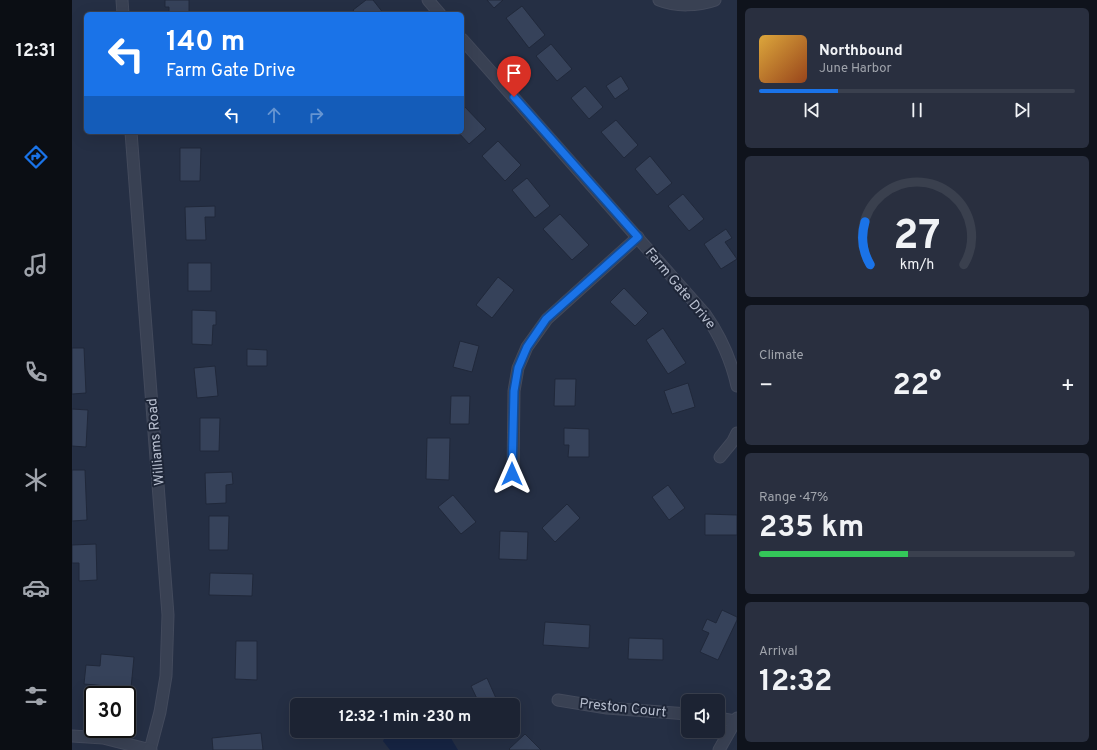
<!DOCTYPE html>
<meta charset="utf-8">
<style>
:root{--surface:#1c2333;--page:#292f3f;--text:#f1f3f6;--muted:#a0a4ac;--line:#3a404e;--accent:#1a73e8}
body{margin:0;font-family:Overpass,sans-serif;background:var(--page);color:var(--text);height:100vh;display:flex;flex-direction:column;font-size:15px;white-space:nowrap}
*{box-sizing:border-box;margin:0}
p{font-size:13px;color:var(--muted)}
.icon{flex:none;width:22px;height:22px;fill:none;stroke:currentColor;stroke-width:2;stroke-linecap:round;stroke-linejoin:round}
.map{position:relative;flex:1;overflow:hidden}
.panel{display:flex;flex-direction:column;gap:8px;padding:8px;background:#0f131c;width:360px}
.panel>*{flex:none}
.top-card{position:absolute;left:12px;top:12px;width:380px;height:122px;border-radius:6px;box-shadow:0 4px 16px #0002,0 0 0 1px var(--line);background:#1a73e8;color:#fff;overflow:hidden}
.controls{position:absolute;left:609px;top:694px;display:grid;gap:8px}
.controls a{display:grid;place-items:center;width:44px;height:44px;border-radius:6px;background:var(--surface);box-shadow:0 4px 16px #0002,0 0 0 1px var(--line);font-size:20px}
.speed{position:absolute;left:12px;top:686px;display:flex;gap:8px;font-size:20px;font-weight:700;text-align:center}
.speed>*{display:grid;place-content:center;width:52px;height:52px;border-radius:50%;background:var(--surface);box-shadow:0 4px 16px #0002,0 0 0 1px var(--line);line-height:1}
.speed .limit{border:2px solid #111;border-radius:6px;background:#fff;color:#111}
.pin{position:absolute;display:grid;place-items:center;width:34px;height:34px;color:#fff;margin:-41px -17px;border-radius:50% 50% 50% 0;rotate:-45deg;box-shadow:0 0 4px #0007}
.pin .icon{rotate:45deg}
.me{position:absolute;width:44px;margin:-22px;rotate:0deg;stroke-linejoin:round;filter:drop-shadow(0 0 3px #0008)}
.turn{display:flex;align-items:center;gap:14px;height:84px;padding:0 16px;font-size:18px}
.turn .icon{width:52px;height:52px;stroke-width:2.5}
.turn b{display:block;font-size:28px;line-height:34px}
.lanes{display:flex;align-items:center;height:38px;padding:0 16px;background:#0003;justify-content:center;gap:20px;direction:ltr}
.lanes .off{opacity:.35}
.big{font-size:30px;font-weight:700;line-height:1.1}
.panel .widget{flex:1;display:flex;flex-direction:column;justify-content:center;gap:6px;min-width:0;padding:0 14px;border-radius:6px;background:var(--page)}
.panel .dial{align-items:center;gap:0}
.dial svg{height:104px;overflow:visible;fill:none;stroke:var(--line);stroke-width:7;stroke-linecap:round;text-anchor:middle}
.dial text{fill:var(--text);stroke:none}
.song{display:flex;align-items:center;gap:12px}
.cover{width:48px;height:48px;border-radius:6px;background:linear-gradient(135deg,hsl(40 70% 55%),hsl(20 70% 35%))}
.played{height:4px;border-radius:2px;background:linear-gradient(90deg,var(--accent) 25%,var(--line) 25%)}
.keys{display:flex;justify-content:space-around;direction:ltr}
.heat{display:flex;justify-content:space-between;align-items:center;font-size:22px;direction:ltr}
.charge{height:6px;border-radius:3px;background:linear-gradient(90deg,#34c759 47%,var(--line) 0)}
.trip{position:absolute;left:218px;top:698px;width:230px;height:40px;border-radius:6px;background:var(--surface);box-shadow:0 4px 16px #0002,0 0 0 1px var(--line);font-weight:700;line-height:40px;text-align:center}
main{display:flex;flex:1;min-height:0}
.menu{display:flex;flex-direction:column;width:72px;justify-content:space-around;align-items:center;background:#0b0e14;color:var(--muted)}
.menu .icon{width:28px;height:28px}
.menu .current{color:var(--accent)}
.menu b{font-size:18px;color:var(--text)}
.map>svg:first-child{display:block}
.water{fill:#162443}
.building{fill:#36425a;stroke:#20283a}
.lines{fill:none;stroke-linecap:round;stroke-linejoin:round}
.street-casing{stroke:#434a5c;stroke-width:13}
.street{stroke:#394153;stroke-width:11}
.route-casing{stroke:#114b97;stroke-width:10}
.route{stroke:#1a73e8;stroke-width:7}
.labels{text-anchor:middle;stroke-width:4;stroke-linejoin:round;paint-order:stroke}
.street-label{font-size:14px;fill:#b6bdcd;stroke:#1e2638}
</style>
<main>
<nav class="menu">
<b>12:31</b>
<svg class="icon current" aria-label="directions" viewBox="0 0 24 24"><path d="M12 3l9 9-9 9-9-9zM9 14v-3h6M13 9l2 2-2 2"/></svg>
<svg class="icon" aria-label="music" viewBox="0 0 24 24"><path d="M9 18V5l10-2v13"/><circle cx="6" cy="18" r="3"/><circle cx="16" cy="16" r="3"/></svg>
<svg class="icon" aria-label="phone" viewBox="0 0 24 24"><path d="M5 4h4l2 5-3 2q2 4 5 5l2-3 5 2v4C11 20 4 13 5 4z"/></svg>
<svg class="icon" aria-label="climate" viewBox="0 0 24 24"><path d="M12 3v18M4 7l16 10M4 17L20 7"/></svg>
<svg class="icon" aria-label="car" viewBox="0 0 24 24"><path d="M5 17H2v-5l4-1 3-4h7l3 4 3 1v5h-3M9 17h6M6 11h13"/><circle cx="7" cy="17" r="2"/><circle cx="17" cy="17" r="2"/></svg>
<svg class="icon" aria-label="filters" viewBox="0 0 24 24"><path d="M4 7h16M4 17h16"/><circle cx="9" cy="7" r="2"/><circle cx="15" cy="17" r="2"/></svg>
</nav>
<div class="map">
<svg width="665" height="750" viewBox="0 0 665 750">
<rect width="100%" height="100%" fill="#252f44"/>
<polygon class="water" points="316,731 372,731 377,735 386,750 318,750 311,741"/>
<g class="building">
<polygon points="93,0 117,0 117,14 97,14 97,7 93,7"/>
<polygon points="294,0 301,0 312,14 284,14 281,10"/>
<polygon points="415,0 431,0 422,8"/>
<polygon points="450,6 473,35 457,48 434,18"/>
<polygon points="479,44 500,69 485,81 464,56"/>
<polygon points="549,76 557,89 543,99 534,86"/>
<polygon points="513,86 531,107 517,119 499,98"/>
<polygon points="392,106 414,129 397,144 386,132 390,132 390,108"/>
<polygon points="544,120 566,145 552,158 529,132"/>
<polygon points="426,141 449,165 433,181 410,156"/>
<polygon points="108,148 129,148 128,181 108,181"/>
<polygon points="578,156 600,183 585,195 563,169"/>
<polygon points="455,178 478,206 463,218 440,190"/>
<polygon points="611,194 632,219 617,231 596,206"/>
<polygon points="143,206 143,217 133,217 134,240 114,240 113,207"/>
<polygon points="488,214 517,245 500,260 471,229"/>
<polygon points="654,229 660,238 653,242 665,259 649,269 632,244"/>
<rect x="116" y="263" width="23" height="28"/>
<polygon points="426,277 442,290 420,318 404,305"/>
<polygon points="552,288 576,313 563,326 538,302"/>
<polygon points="120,310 144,311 144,325 141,325 140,345 120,344"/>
<polygon points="591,328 614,363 596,374 574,340"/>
<polygon points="388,341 407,346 400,372 381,367"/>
<polygon points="0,348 12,348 14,393 0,394"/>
<polygon points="175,349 195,350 195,366 175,366"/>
<polygon points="143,366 146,396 125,398 122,368"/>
<polygon points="483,379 504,379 503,406 482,406"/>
<polygon points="616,383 623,407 600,414 592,391"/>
<polygon points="379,396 398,396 397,424 378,424"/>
<polygon points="0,409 16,410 14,447 0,446"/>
<polygon points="128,418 148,418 147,451 128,451"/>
<polygon points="492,428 517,429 517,457 496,457 497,445 492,445"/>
<polygon points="355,438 378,438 377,480 354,479"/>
<polygon points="0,470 13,470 15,520 0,521"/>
<polygon points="160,472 161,484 154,485 154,503 134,504 133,473"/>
<polygon points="596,485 613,508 597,520 580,497"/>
<polygon points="381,495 404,522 389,534 366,507"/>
<polygon points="495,504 508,518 483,542 470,528"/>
<polygon points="633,514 665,515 665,535 633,535"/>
<polygon points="137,516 157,516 156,550 137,550"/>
<polygon points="428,531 456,532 455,560 427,559"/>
<polygon points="24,544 25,580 7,581 7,563 0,563 0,545"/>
<polygon points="138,573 181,574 180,596 137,595"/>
<polygon points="650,610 665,617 665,620 646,660 628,652 637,633 630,630 635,619 644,623"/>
<polygon points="473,622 518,625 517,648 471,645"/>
<polygon points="557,638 591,639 591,660 556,659"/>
<polygon points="164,641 185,641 185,680 163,679"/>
<polygon points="29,654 62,657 59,688 12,684 14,665 28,666"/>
<polygon points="415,678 427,705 408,705 399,686"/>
<polygon points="189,733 191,750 141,750 140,738"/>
<polygon points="453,734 469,750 438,750 437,749"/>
</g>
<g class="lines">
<defs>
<g id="street">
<polyline points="50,0 51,14"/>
<polyline points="356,0 368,14"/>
<path d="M 587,0 C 604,7 626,6 643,0"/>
<path d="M 390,39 L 633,314 C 649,337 659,359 665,386"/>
<polyline points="59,132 96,615 94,676 88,712 78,750"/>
<polyline points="648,457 661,441 665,433"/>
<polyline points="441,474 442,391 446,368 455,347 475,319 566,237"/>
<polyline points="486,700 535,708 616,714"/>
<polyline points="646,718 663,721"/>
<polyline points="0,736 31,738 79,750"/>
<polyline points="647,750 665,718"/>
</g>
</defs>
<use href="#street" class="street-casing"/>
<use href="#street" class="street"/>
</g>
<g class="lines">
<defs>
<polyline id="route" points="440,474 442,391 446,368 455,347 474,319 566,237 442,97"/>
</defs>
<use href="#route" class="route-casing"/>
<use href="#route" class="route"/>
</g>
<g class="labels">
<g class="street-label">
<text transform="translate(609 288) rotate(50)" y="5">Farm Gate Drive</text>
<text transform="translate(83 442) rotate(-95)" y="5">Williams Road</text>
<text transform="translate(551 707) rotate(6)" y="5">Preston Court</text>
</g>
</g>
</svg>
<div class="controls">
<a><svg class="icon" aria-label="sound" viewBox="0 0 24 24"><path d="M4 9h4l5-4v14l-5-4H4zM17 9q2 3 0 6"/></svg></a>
</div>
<div class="speed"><div class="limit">30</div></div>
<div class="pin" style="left:442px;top:97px;background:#d93025"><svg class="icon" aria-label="arrive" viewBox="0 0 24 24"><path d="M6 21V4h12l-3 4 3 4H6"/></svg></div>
<svg class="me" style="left:440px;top:474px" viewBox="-20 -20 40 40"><path d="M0-17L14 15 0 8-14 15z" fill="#1a73e8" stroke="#fff" stroke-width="4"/></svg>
<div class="trip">12:32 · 1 min · 230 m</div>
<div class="top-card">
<div class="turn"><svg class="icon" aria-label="left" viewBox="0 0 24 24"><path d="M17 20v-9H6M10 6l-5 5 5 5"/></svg><div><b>140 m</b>Farm Gate Drive</div></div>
<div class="lanes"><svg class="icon" aria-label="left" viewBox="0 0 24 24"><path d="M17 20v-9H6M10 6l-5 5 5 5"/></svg><svg class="icon off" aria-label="ahead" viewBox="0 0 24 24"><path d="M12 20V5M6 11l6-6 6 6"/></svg><svg class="icon off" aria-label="right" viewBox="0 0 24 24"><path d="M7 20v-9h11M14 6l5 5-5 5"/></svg></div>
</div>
</div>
<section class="panel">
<div class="widget">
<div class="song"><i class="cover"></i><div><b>Northbound</b><p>June Harbor</p></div></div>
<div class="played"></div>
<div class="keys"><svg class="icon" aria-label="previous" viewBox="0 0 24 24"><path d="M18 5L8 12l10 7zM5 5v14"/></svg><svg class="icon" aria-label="pause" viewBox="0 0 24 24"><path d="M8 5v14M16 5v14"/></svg><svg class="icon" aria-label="next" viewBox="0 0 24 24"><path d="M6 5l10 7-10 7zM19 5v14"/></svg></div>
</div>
<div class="widget dial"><svg viewBox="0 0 100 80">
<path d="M14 69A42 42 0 1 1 86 69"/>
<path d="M14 69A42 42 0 0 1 10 36" stroke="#1a73e8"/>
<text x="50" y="56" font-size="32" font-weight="700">27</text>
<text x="50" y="72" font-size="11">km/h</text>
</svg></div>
<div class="widget"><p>Climate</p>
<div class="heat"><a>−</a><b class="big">22°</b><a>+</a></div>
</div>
<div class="widget"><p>Range · 47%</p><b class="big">235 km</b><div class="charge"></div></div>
<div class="widget"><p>Arrival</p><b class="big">12:32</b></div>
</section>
</main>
